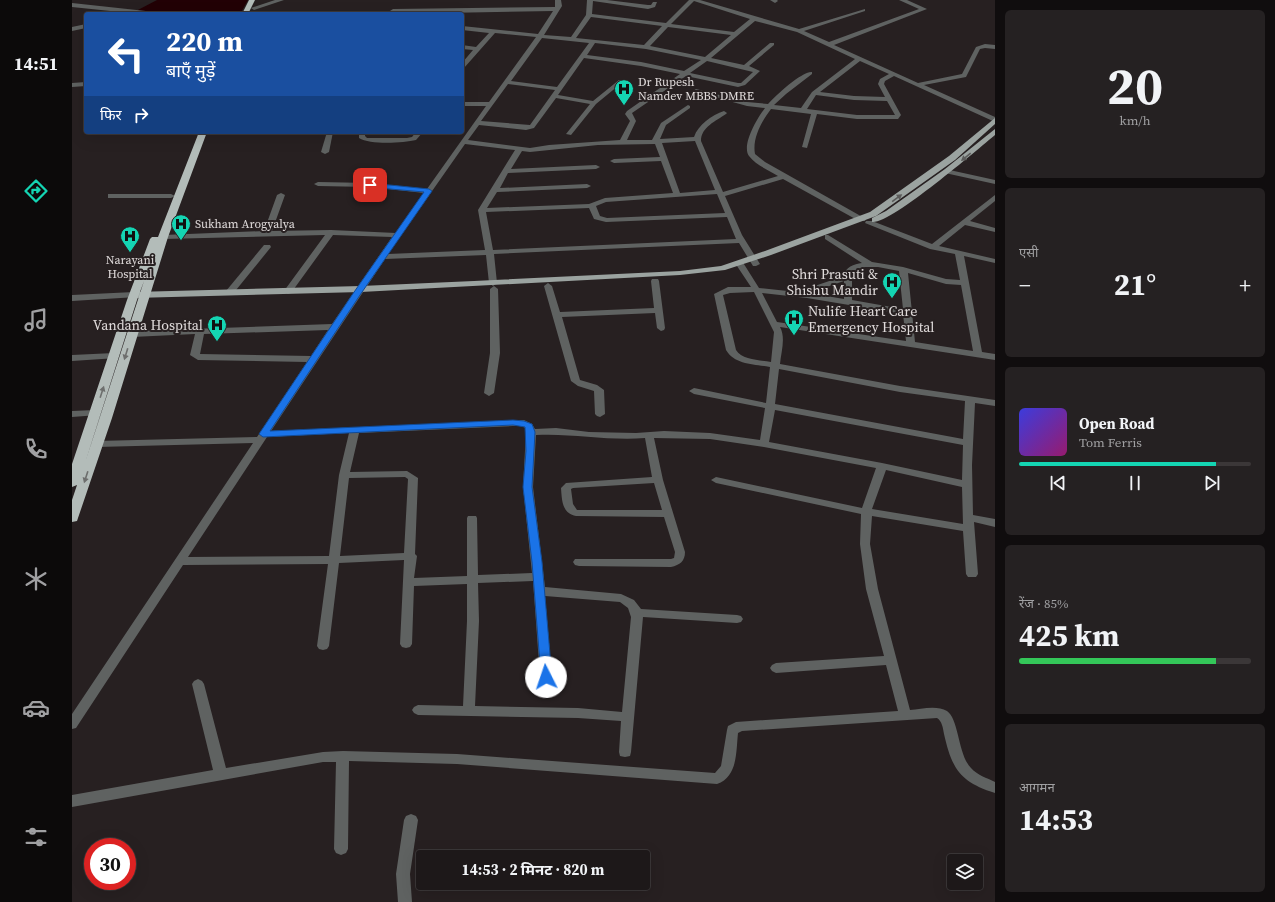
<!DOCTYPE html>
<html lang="hi">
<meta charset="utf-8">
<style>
:root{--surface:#1d1819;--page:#252122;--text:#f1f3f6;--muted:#a0a0a2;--line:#3b3738;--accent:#14d5b3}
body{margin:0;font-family:"Source Serif 4","Noto Sans Devanagari",serif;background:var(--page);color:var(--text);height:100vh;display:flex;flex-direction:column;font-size:15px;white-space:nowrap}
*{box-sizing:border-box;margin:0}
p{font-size:13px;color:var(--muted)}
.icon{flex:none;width:22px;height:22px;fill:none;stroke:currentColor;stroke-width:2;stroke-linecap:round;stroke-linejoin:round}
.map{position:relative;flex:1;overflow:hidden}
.side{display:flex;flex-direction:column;gap:10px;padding:10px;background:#100d0e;width:280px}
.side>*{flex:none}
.top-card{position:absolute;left:12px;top:12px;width:380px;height:122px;border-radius:4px;box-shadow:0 4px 16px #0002,0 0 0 1px var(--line);background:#1a4fa0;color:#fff;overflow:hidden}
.controls{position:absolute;left:875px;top:854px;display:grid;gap:8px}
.controls a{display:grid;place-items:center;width:36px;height:36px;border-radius:4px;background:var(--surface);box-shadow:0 4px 16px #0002,0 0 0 1px var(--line);font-size:20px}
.speed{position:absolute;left:12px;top:838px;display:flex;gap:8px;font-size:20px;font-weight:700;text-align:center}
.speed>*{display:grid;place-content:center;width:52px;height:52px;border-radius:50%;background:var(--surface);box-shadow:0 4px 16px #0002,0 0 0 1px var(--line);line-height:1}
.speed .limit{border:6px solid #d22;background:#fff;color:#111}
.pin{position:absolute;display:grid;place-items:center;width:34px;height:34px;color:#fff;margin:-17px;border-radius:8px;box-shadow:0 2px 6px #0006}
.me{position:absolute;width:44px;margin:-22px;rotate:356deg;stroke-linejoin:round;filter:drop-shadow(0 0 3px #0008)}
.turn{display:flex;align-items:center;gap:14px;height:84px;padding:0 16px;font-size:18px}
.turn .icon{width:52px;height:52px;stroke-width:2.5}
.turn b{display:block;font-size:28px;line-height:34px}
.then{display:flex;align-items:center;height:38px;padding:0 16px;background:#0003;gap:8px;font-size:15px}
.big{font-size:30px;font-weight:700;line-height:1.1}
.side .widget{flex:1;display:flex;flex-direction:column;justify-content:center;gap:6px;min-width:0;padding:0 14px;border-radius:6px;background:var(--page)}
.side .dial{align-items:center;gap:0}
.dial b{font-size:52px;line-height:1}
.song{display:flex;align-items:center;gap:12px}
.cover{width:48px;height:48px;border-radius:6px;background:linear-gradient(135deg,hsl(240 70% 55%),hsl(320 70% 35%))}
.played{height:4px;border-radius:2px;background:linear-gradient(90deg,var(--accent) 85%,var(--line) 85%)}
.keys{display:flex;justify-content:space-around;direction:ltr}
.heat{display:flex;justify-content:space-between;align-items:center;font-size:22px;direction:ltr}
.charge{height:6px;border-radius:3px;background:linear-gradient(90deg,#34c759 85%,var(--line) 0)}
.trip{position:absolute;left:344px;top:850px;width:234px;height:40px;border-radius:4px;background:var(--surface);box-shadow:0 4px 16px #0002,0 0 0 1px var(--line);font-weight:700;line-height:40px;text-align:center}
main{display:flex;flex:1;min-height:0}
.dock{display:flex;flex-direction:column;width:72px;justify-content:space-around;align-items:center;background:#0c0a0a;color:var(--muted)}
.dock .icon{width:28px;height:28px}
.dock .on{color:var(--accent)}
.dock b{font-size:18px;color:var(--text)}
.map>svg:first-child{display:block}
.water{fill:#220005}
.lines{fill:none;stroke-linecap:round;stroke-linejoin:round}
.minor{fill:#5f6261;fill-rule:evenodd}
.major{fill:#9ba3a0;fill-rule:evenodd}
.highway{fill:#b3bcb9;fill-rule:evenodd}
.oneway{fill:#5b5b5a}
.oneway2{fill:#6d6e6d}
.route{fill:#1a73e8;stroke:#114b97}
.labels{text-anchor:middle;stroke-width:4;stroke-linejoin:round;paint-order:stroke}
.far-poi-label{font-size:12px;fill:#e0dbdb;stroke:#272021;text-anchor:start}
.poi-label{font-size:14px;fill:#e0dbdb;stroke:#272021;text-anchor:end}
</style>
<main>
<nav class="dock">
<b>14:51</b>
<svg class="icon on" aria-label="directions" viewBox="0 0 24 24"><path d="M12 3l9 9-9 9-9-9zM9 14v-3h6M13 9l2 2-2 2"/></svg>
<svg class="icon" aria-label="music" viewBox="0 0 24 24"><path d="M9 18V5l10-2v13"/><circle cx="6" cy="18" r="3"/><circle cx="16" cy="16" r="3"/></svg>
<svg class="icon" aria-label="phone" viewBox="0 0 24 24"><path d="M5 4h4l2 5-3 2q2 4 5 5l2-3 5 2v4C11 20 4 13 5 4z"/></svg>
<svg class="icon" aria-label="climate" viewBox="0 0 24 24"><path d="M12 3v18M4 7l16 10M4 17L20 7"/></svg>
<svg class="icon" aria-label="car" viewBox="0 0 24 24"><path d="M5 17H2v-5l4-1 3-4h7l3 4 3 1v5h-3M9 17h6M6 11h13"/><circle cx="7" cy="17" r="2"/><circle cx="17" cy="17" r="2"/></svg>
<svg class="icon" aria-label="filters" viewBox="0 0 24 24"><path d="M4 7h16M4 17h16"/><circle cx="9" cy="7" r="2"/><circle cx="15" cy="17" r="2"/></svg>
</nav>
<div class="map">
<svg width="923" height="902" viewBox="0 0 923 902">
<rect width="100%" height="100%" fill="#272021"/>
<polygon class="water" points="85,0 176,0 168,14 94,14 64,11"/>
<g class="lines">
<g class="minor">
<polygon points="203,0 212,0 182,10 179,8"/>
<path d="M 483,0 L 489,0 L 490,6 L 472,35 L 499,37 L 514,15 L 515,0 L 535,0 L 576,5 L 579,5 L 581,2 L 585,2 L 583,7 L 576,9 L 521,1 L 520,14 L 594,23 L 617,0 L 628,0 L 727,29 L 793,9 L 793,11 L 732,31 L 757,42 L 847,9 L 827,0 L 835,0 L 855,9 L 762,45 L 846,83 L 890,74 L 904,47 L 913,44 L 923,45 L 923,49 L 913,48 L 908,49 L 894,77 L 852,85 L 923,117 L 923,122 L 822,76 L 813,81 L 812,84 L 829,115 L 826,119 L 785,119 L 745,114 L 735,148 L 730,147 L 739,114 L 699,109 C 690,121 680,138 683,154 L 693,162 L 794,219 L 793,221 L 787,221 L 711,179 L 653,196 L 670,235 L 688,264 L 684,266 L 681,266 L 667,243 L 422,254 L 425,283 L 421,286 L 417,283 L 414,255 L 313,259 L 199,431 L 452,420 L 460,424 L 463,429 L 484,428 L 517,432 L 564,433 L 592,431 L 638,433 L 688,440 L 693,408 L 622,394 L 617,391 L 622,388 L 694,403 L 698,367 C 682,364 663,365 654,350 L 642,294 L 656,287 L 679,287 L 663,263 L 664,261 L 670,261 L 687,288 L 725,292 L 772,276 C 773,267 782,264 790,263 L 753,239 L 753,235 L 756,235 L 800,262 L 831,267 L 874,279 L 888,280 L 883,254 L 858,249 L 793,223 L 794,221 L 800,221 L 860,244 L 923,195 L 923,201 L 898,221 L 923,228 L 923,232 L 893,225 L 867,246 L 923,259 L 923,263 L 892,256 L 910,352 L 923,354 L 923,360 L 708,327 C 714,338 709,352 708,364 L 828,386 L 923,400 L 923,406 L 903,403 L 900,465 L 901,515 L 923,519 L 923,527 L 902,522 L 906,574 L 904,577 L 896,577 L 894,574 L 891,531 L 800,516 L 798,544 L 806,589 L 838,710 C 849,709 865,705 875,711 C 887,719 886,755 899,768 C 905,775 915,778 923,782 L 923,793 C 888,782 880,769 872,734 C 871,728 870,721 865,718 L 670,731 L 666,733 C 664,751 666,777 645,784 L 385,764 L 277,761 L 276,849 L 274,853 L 269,855 L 264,853 L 262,849 L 264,762 L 251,762 L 0,807 L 0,795 L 141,770 L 120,684 L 122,681 L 126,679 L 130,681 L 132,684 L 154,768 L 251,752 L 271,751 L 385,754 L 643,773 L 649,766 L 655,730 L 656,726 L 664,722 L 826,711 L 814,665 L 704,673 L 700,671 L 698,668 L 700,665 L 704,663 L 812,656 L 794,589 L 788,544 L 789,514 L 644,483 L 639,480 L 644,477 L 790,508 L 804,468 L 692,447 L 638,439 L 582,438 L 591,480 L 613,552 C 613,561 608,565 599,567 L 507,566 L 503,565 L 501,562 L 503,559 L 599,559 L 602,558 L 603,552 L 592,517 L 504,516 C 490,513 490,501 489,488 L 494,483 L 580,477 L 573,438 C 536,441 500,433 464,435 L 461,487 L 473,587 L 549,594 L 562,600 L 569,609 L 665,615 L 669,616 L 671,619 L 669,622 L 665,623 L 571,617 L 559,752 L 558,756 L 553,757 L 548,756 L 547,752 L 549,721 L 506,718 L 346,715 L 342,713 L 340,710 L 342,707 L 346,705 L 391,706 L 395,621 L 395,584 L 342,586 L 340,644 L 338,647 L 334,648 L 330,647 L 328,644 L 332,560 L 267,563 L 257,646 L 255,649 L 251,650 L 247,649 L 245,646 L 256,564 L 111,565 L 4,728 L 0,729 L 0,714 L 181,443 L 25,447 L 20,444 L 25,441 L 185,437 L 235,362 L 126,360 L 118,355 L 123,334 L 60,337 L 56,334 L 60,331 L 260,324 L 320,237 L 261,235 L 219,293 L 216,294 L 212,291 L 253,235 L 91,239 L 87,237 L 91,235 L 192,231 L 205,195 L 209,193 L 213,195 L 200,231 L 259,230 L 324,233 L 352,193 L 298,187 L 246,186 L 242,184 L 246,182 L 298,183 L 355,189 L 414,106 L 390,106 L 390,102 L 417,102 L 464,37 L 423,33 L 392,68 L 390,69 L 390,63 L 401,50 L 390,49 L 390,45 L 404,47 L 417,33 L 390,30 L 390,26 L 466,34 L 481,11 L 317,14 L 318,11 L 321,9 L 483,7 ZM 622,1 L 678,19 L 662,32 L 599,24 ZM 519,17 L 590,26 L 572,45 L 504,38 ZM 683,21 L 725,32 L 783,59 L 740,92 L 729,108 L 702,105 L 714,94 L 740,74 L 740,72 C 730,71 703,96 696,104 L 675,102 L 624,89 L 621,91 L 675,106 L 693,108 C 686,117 669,145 677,156 C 684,165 696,170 706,176 L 651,192 L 629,141 C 629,127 644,121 654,114 L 655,113 L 652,111 C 640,115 626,125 622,137 L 588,139 L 594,125 L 618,108 L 618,106 L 616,105 L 589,123 L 580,140 L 555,140 L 564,121 L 560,113 L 614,76 L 666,87 L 673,85 L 688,71 L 677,66 L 702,45 L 702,43 L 698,43 L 672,65 L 639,58 ZM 596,27 L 659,35 L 633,57 L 578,46 ZM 470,38 L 517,43 L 485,87 L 439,81 ZM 523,43 L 574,49 L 629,60 L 612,71 L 569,62 L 515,55 ZM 512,58 L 569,66 L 608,74 L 555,111 L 553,114 L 558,121 L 548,140 L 477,145 L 458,148 L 396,140 L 407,125 L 454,130 L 462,128 L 484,98 L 518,104 L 494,134 L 499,135 L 524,104 L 552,81 L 547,80 L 521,101 L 486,95 ZM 635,61 L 681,72 L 669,83 L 666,83 L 618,73 ZM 788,61 L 817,74 L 808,79 L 806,84 L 813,97 L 782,96 L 748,92 ZM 436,84 L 483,90 L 458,125 L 409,121 ZM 744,95 L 782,100 L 815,101 L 823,115 L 785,115 L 735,109 ZM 623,141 L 643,190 L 608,193 L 590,143 ZM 393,144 L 443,150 L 406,210 L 413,250 L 316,254 ZM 583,144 L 588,157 L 542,159 L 538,161 L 542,163 L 589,161 L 601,193 L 533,198 L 517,204 L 415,208 L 425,192 L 515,188 L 519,186 L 515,184 L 428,188 L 436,173 L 524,169 L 528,167 L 524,165 L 439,169 L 450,151 L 458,152 L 526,145 ZM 645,194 L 653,213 L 535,218 L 528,216 L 524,206 L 534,202 ZM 517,208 L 522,219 L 534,222 L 655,217 L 664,239 L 421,250 L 414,212 ZM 793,267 L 806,267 L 827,271 L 831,309 L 780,300 L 780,274 L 786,269 ZM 836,273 L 874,284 L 889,285 L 901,351 L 843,342 ZM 772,281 L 772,299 L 737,293 ZM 682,292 L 702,332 L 699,362 C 688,360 670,360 664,350 L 651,295 L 658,293 ZM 690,293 L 735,298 L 831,314 L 834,341 L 705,322 ZM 256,330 L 239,356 L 128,354 L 132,334 ZM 707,369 L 828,392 L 893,401 L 891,439 L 703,404 ZM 703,410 L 891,445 L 890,480 L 810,463 L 697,442 ZM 441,426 L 450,426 L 453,428 L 454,432 L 451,487 L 460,573 L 406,575 L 405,518 L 404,516 L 396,516 L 395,518 L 395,576 L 342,578 L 345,556 L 343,554 L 346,478 L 335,471 L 278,472 L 287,433 ZM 277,433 L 267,475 L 257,556 L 116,557 L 195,437 ZM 814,470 L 890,487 L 891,524 L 800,509 ZM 333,477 L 336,479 L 332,553 L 268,556 L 277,478 ZM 582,483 L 590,510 L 505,510 L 501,504 L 499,489 L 501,488 ZM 461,581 L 468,677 L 470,680 L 474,682 L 478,680 L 480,677 L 473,596 L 548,602 L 556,608 L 559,617 L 550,712 L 506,708 L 403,706 L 407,621 L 406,583 Z"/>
<polygon points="698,0 705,0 706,1 703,3"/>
<polygon points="0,3 83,12 86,14 67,14 0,7"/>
<polygon points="14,24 14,28 0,31 0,27"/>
<polygon points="14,82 14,86 0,87 0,83"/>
<polygon points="255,132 261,132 257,152 253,154 249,152"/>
<path d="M 287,132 L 293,132 L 293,136 L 295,138 L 335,138 L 340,137 L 344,132 L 351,132 L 344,140 C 331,143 298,145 287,138 Z"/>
<polygon points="873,169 923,180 923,184 873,173"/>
<polygon points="36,194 99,194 103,196 99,198 36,198"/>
<polygon points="192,245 198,245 199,247 160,295 154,295 153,293 154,291"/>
<polygon points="580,279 586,279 587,281 593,328 592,330 589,331 585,328 583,313 490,317 508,380 525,385 532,390 533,414 528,417 525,416 523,414 522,391 506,386 499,381 472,286 476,283 480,286 488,312 582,308 579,281"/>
<polygon points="422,286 426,289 428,353 422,393 417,396 412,393 418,353 418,289"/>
<polygon points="62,292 65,293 66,295 65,297 0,301 0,295"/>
<polygon points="42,353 45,354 47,356 45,358 0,361 0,355"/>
<polygon points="23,410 28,413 26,415 0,417 0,411"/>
<polygon points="339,814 344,816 346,820 338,874 340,902 326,902 324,874 332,820 334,816"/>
</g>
<g class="major">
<polygon points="923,118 923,124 883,160 804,216 699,255 653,270 608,275 289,292 62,298 58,295 62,292 289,286 402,281 608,271 649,266 693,251 798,212 877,156"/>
<path d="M 923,129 L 923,135 C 906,149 818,225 800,222 L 800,218 L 814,211 L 873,169 Z"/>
</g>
<g class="highway">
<polygon points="177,0 183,0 176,14 170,14"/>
<path d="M 127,132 L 135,132 L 96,237 L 40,418 L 6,518 L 5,521 L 0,522 L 0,500 L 5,485 L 0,487 L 0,464 L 55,300 L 78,239 L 80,237 L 86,237 ZM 72,281 L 13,463 L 65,300 Z"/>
</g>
</g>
<defs><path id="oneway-solid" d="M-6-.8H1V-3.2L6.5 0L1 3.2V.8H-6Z"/></defs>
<g class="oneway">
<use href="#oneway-solid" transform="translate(894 157) rotate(141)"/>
<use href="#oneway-solid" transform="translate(825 198) rotate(-36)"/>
</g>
<g class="oneway2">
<use href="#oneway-solid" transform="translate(54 354) rotate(107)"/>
<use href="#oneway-solid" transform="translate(30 392) rotate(-72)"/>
<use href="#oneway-solid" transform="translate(14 477) rotate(108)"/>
</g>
<polygon class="route" points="298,183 357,189 360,191 288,295 198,431 441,420 452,421 460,424 463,432 460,487 470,562 480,677 478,680 474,682 470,680 469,677 460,562 451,487 454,451 453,427 441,425 191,437 187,434 280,295 352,192 295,187 294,185"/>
<defs>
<symbol id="hospital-pin" viewBox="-11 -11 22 30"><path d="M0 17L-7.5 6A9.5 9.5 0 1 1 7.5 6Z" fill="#14d5b3" stroke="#272021"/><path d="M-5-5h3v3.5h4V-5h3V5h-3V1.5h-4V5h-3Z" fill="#111"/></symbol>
</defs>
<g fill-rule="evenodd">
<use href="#hospital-pin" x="541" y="78" width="22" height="30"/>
<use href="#hospital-pin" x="98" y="213" width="22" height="30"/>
<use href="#hospital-pin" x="47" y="225" width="22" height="30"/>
<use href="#hospital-pin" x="809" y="271" width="22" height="30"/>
<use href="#hospital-pin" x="711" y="308" width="22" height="30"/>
<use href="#hospital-pin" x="134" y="314" width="22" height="30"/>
</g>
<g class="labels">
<g class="far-poi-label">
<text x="566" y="86">Dr Rupesh<tspan x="566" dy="14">Namdev MBBS DMRE</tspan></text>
<text x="123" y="228">Sukham Arogyalya</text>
<text x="58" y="264" text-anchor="middle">Narayani<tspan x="58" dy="14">Hospital</tspan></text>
</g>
<g class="poi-label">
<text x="806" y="279">Shri Prasuti &amp;<tspan x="806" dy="16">Shishu Mandir</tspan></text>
<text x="736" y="316" text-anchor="start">Nulife Heart Care<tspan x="736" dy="16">Emergency Hospital</tspan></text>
<text x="131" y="330">Vandana Hospital</text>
</g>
</g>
</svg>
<div class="controls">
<a><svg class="icon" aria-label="layers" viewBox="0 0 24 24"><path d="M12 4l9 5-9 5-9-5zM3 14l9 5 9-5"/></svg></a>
</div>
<div class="speed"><div class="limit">30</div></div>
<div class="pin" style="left:298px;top:185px;background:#d93025"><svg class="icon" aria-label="arrive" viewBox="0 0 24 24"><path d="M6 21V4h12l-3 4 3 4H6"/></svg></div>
<svg class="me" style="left:474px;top:677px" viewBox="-20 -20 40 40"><circle r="19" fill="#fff"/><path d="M0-13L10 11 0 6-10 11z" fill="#1a73e8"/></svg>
<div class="trip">14:53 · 2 मिनट · 820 m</div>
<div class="top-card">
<div class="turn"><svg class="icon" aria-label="left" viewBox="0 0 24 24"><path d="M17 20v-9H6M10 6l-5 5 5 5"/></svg><div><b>220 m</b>बाएँ मुड़ें</div></div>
<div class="then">फिर<svg class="icon" aria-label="right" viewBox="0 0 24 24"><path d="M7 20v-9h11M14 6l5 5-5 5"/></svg></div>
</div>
</div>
<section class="side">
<div class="widget dial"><b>20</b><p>km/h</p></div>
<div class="widget"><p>एसी</p>
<div class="heat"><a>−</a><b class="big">21°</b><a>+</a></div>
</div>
<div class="widget">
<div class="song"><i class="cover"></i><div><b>Open Road</b><p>Tom Ferris</p></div></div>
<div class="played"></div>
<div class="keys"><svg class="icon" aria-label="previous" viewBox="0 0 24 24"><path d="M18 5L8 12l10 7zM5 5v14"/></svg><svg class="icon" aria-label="pause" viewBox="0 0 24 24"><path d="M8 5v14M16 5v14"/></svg><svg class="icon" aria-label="next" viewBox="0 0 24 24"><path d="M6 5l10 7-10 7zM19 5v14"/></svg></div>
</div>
<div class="widget"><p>रेंज · 85%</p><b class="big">425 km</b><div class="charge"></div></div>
<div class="widget"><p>आगमन</p><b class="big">14:53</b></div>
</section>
</main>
